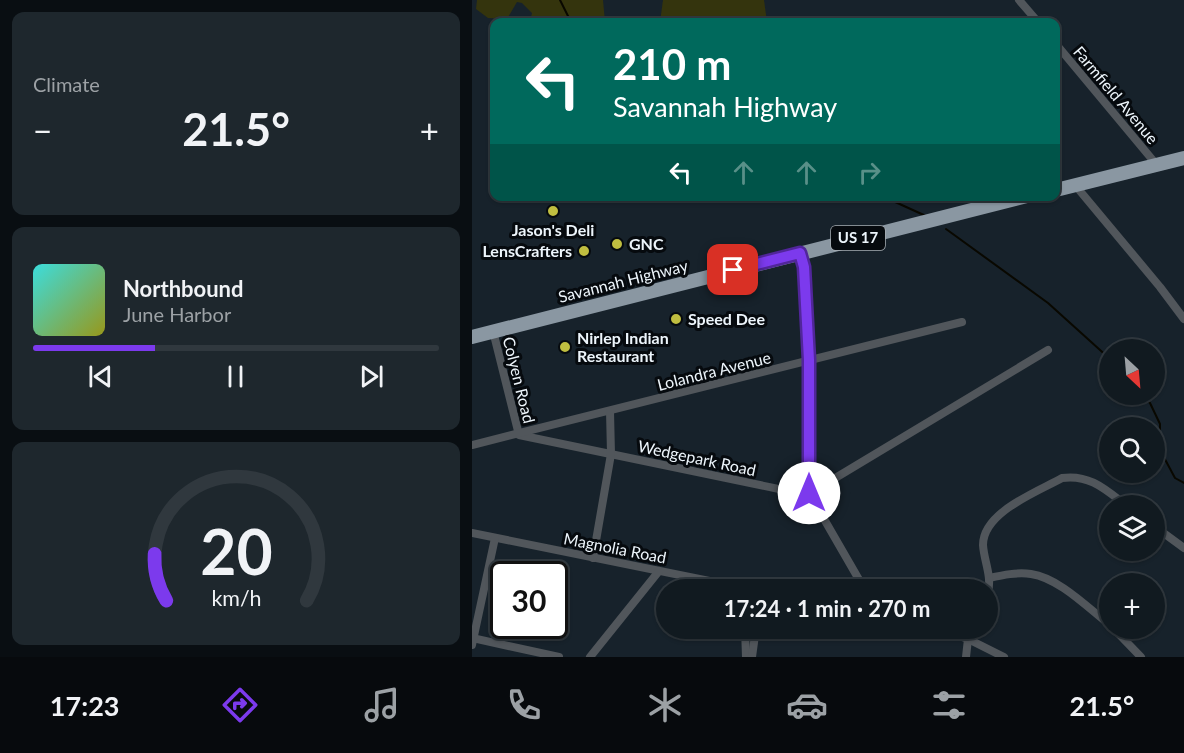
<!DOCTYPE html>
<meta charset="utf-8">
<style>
:root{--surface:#111a20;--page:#1e272d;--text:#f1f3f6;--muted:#9ca1a5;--line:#30383e;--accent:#7c3aed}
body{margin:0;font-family:Lato,sans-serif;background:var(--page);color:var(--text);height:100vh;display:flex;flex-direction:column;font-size:22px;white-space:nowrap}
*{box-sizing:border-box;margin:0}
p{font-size:20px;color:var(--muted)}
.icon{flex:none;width:33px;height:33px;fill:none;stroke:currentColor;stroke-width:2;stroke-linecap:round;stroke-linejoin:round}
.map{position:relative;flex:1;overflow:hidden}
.panel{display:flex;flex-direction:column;gap:12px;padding:12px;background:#090e12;width:472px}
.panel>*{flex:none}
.hud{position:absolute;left:18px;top:18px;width:570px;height:183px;border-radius:12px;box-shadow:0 2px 4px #0004,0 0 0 2px var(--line);background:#00695c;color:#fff;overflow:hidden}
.needle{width:39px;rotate:154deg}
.buttons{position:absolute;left:627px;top:339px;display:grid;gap:12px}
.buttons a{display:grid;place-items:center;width:66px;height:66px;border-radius:50%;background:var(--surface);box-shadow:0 2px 4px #0004,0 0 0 2px var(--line);font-size:30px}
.speed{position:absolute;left:18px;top:561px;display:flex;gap:12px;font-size:30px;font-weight:700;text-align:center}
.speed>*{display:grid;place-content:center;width:78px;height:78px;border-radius:50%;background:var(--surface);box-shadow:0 2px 4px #0004,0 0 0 2px var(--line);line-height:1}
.speed .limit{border:3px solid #111;border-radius:9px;background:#fff;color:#111}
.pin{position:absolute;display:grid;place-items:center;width:51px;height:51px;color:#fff;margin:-26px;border-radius:12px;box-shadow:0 3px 9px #0006}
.me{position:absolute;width:66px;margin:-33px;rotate:0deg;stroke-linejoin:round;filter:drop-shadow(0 0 4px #0008)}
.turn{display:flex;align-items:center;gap:21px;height:126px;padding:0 24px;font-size:27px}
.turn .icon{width:78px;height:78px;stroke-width:2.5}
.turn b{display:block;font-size:42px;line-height:51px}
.lanes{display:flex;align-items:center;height:57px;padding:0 24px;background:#0003;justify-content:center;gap:30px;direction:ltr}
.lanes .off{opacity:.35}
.big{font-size:45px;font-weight:700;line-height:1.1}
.panel .tile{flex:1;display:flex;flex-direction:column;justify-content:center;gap:9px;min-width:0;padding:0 21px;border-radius:12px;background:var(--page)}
.panel .dial{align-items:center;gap:0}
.dial svg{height:156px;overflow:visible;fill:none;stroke:var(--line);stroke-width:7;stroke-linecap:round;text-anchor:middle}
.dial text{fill:var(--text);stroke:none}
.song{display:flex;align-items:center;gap:18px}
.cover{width:72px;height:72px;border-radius:9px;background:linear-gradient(135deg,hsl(180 70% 55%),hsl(60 70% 35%))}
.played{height:6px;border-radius:3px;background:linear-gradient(90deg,var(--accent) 30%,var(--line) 30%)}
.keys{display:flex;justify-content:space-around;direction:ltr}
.heat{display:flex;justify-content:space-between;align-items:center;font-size:33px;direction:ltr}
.trip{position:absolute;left:184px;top:579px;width:342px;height:60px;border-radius:30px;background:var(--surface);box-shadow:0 2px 4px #0004,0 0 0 2px var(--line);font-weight:700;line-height:60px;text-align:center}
.tab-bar{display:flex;height:96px;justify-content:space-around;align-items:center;background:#070a0d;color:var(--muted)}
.tab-bar .icon{width:42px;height:42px}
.tab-bar .current{color:var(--accent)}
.tab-bar b{font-size:27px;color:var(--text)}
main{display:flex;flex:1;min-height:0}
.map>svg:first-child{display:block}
.green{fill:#34340d}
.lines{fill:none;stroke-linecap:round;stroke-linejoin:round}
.stream{stroke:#090800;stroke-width:2}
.minor{stroke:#51565b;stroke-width:8}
.trunk{stroke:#8a97a2;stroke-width:14}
.route-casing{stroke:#51269a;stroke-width:15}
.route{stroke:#7c3aed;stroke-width:10}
.poi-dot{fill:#c0be40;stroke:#060a0e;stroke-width:2}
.labels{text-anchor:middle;stroke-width:6;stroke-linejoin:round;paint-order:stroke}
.shield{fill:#060a0e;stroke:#a8aeb4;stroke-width:1.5}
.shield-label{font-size:15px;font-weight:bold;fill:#edf5fb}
.street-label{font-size:16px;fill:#edf5fb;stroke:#060a0e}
.poi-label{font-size:16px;font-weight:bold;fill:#edf5fb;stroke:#060a0e;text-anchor:start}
</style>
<main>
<section class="panel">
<div class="tile"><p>Climate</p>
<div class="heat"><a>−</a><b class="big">21.5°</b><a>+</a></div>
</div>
<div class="tile">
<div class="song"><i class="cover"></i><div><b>Northbound</b><p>June Harbor</p></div></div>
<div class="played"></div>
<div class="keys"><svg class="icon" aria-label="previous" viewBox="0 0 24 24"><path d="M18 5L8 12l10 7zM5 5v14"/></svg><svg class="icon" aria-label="pause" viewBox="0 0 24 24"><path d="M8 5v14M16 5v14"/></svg><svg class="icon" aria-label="next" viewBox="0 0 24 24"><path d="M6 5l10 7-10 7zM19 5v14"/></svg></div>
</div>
<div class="tile dial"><svg viewBox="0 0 100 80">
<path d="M14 69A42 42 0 1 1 86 69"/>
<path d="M14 69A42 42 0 0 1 8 45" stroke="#7c3aed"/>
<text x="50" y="56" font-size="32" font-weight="700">20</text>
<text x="50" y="72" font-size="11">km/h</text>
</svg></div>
</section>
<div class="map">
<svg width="712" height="657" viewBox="0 0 712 657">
<rect width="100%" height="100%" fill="#17222b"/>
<g class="green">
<polygon points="5,0 131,0 133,22 58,22 60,13 50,3 45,2 35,19 16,18 4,9"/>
<polygon points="191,0 292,0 295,22 188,22"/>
</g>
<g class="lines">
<g class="stream">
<polyline points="88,0 99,22"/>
<polyline points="410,196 454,216"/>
<polyline points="474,229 576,303 638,359"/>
<polyline points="670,394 678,403 688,424 688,450 703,478 712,483"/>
</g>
<g class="minor">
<polyline points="547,0 566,22"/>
<polyline points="584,44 684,164"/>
<polyline points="603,185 688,287 712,319"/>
<polyline points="328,253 332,268 337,360 337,493 393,590"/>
<polyline points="21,331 47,435 326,493 337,493 345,489 576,350"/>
<polyline points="0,445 490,322"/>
<polyline points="682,526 712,548"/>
<polyline points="0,533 282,590"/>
<polyline points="121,558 139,454 138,411"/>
<path d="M 517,578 C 531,575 545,572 559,574 C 587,578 616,608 638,625"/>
<path d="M 516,592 C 520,576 512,561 511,545 C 511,512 565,492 590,478 C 618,474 634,490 655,506"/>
<polyline points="273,628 274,657"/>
<polyline points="463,628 496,639 532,657"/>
<polyline points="641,628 669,657"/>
<polyline points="0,638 87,657"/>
<polyline points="0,645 23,538"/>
<polyline points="118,657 187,571"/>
<polyline points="280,657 284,628"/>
<polyline points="494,657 496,639 500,628"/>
</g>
<g class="trunk">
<polyline points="584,190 712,158"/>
<polyline points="0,337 555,196"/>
</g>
</g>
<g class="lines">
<defs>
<polyline id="route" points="261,270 328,253 332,267 337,360 337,493"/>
</defs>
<use href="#route" class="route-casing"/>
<use href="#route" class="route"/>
</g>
<g class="poi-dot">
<circle cx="81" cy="211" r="6"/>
<circle cx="145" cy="244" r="6"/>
<circle cx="112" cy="251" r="6"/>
<circle cx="204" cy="319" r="6"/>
<circle cx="93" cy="347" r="6"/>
</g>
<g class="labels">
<rect class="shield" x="359" y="226" width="54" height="24" rx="4.5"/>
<g class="shield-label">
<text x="386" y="243">US 17</text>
</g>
<g class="street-label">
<text transform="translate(644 95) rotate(50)" y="6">Farmfield Avenue</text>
<text transform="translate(151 281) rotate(-14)" y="6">Savannah Highway</text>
<text transform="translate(242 371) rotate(-14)" y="6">Lolandra Avenue</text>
<text transform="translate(47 380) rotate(76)" y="6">Colyen Road</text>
<text transform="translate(225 458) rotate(12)" y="6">Wedgepark Road</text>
<text transform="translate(143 548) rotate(11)" y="6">Magnolia Road</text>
</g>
<g class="poi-label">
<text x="81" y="236" text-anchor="middle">Jason's Deli</text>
<text x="157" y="250">GNC</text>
<text x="100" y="257" text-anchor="end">LensCrafters</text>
<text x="216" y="325">Speed Dee</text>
<text x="105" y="344">Nirlep Indian<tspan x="105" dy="18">Restaurant</tspan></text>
</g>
</g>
</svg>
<div class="buttons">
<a><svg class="needle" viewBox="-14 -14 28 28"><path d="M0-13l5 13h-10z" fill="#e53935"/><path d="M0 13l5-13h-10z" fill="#9ca1a5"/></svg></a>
<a><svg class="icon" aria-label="search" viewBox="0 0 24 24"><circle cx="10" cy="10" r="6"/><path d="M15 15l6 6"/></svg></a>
<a><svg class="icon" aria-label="layers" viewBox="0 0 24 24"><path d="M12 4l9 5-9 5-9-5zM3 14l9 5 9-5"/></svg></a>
<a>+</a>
</div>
<div class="speed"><div class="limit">30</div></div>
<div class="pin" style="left:261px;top:270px;background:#d93025"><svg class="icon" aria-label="arrive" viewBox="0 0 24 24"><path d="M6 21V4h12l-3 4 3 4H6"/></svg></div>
<svg class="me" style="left:337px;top:493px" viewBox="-20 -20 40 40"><circle r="19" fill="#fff"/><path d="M0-13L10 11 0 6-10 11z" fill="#7c3aed"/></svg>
<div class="trip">17:24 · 1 min · 270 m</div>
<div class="hud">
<div class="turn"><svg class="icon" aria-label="left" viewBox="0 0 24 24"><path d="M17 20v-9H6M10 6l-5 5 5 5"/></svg><div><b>210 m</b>Savannah Highway</div></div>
<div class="lanes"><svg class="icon" aria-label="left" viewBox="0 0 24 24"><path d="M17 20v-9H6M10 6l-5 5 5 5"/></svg><svg class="icon off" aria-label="ahead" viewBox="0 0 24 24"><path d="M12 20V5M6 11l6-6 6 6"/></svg><svg class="icon off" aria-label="ahead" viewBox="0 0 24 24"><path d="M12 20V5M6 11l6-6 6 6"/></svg><svg class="icon off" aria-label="right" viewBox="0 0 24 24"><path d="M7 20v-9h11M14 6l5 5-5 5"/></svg></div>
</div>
</div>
</main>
<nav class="tab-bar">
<b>17:23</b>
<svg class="icon current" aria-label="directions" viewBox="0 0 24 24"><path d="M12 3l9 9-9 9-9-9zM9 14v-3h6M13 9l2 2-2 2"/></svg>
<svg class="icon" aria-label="music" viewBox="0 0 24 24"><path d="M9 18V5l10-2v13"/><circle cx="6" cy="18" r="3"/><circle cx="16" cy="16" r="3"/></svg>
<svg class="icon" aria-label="phone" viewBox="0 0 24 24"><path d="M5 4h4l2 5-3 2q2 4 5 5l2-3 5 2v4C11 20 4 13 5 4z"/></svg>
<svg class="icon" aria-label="climate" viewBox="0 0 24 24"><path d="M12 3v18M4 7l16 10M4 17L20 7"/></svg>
<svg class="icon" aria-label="car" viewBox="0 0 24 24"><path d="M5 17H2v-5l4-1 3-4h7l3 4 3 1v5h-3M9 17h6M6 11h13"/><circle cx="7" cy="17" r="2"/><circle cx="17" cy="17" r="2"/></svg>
<svg class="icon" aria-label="filters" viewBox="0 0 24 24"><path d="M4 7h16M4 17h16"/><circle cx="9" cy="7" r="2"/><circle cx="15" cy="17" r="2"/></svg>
<b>21.5°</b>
</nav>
